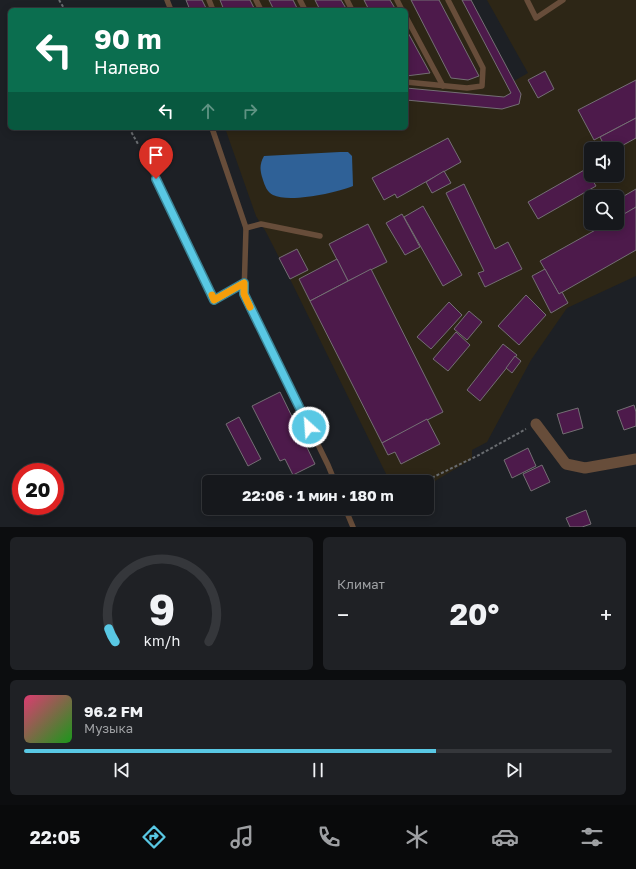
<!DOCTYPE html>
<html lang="ru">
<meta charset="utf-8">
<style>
:root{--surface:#16181c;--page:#1f2125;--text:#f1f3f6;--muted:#9ea0a3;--line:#35373b;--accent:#59c8e4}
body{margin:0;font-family:"Golos Text",sans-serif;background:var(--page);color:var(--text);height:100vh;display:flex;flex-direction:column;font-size:15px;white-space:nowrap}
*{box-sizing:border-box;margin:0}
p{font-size:13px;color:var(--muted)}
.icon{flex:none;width:22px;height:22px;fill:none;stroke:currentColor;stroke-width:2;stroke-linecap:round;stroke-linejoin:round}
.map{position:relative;height:527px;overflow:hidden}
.drawer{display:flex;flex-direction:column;gap:10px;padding:10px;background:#0c0d0f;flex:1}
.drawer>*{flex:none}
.hud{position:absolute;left:8px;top:8px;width:400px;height:122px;border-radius:6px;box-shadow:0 2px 10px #0003,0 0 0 1px var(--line);background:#0b6e4f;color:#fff;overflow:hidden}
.buttons{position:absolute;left:584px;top:142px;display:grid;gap:8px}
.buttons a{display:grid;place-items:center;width:40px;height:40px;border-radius:6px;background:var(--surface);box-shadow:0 2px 10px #0003,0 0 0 1px var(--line);font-size:20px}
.speed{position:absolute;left:12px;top:463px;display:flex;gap:8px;font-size:20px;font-weight:700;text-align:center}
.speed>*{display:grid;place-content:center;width:52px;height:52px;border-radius:50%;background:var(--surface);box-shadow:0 2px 10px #0003,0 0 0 1px var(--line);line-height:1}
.speed .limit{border:6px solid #d22;background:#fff;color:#111}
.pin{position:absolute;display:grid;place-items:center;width:34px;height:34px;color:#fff;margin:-41px -17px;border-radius:50% 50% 50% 0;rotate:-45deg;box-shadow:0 0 4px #0007}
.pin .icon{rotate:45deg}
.me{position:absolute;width:44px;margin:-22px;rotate:334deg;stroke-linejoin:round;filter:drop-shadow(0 0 3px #0008)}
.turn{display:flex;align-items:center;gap:14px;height:84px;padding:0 20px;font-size:18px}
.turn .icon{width:52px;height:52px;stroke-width:2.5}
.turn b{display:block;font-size:28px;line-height:34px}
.lanes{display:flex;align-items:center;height:38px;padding:0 20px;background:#0003;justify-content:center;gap:20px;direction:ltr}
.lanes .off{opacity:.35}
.big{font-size:30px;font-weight:700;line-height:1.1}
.drawer .widget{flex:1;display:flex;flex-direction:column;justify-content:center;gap:6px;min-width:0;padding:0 14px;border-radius:6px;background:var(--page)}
.drawer .dial{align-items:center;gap:0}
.dial svg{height:104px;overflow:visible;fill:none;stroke:var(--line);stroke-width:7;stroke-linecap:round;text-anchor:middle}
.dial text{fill:var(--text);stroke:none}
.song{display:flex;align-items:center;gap:12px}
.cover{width:48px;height:48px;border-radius:6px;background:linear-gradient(135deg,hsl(340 70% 55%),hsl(120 70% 35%))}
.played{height:4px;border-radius:2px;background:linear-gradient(90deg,var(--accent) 70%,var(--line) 70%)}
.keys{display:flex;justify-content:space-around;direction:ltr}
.heat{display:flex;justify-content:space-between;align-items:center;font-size:22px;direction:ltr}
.drawer .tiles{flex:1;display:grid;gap:10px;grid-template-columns:1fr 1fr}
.widget:last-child{grid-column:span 2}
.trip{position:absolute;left:202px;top:475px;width:232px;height:40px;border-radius:6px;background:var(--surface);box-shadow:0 2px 10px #0003,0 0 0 1px var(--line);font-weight:700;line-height:40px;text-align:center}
.dock{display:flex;height:64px;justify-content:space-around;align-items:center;background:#090a0b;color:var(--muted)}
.dock .icon{width:28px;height:28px}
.dock .on{color:var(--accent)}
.dock b{font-size:18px;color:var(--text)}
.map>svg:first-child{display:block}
.industrial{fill:#2d2616;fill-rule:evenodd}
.water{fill:#2f6197}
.building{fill:#4d1a4b;stroke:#746f74}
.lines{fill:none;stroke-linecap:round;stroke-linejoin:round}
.path{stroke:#696c70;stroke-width:2;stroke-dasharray:3 2;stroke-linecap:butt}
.lane{stroke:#674d3a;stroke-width:5.5}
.street{stroke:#674d3a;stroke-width:11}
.route-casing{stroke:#3a8294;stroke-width:10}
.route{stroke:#59c8e4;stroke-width:7}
.slow{stroke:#f59e0b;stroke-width:7}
</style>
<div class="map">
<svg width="636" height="527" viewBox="0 0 636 527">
<rect width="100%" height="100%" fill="#1d2025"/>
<path class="industrial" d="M 186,0 L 471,0 L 514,81 L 528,73 L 487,0 L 636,0 L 636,276 L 567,308 L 531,360 L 487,442 L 472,450 L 472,459 L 435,481 L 390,482 L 290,279 L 266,232 L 256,216 L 225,128 L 406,128 L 406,10 L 190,10 ZM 591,149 L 617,149 L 617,175 L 591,175 ZM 591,197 L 617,197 L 617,223 L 591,223 Z"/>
<path class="water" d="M 340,152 L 348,152 L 352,156 L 353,186 C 336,193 289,203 273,195 C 267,192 265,186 263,180 C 260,171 259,165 264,156 Z"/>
<g class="building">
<polygon points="186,0 202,0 207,10 190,10"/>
<polygon points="220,0 250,0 255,10 224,10"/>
<polygon points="269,0 293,0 298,10 274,10"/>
<polygon points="315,0 341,0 347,10 320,10"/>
<polygon points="364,0 390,0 396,10 369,10"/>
<polygon points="411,0 439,0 479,76 468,80 451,78"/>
<polygon points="462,0 471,0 521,94 519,104 502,109 406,100 406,88 504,97 511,93"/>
<polygon points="406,29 430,73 406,76"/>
<polygon points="545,71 554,89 538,98 528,80"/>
<polygon points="636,80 636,118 594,140 578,110"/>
<polygon points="636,118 636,138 616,149 606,149 600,137"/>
<polygon points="448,138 461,162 397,198 395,194 384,200 372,178"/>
<polygon points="155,143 160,153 152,157 147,146"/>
<polygon points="586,169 596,186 538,219 528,202"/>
<polygon points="444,171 451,183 432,193 426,182"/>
<polygon points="464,184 495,249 508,242 522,269 485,287 478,273 484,271 446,193"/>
<polygon points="636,189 636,207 623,215 617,204 617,200"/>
<polygon points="423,206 462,275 443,286 404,217"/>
<polygon points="636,207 636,250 559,294 540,261 608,223 617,223 617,218"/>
<polygon points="402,214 420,247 405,255 386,223"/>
<polygon points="368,224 387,262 348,281 329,244"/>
<polygon points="297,249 308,270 290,279 279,258"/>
<polygon points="337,259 348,281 310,301 299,279"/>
<polygon points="371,269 443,412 382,443 310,301"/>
<polygon points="545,269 559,294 562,292 568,303 551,313 532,276"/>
<polygon points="526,295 546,315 519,345 498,326"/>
<polygon points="449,302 462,315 431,349 417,337"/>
<polygon points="469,311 482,322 467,340 454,329"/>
<polygon points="456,332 470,345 448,371 433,359"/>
<polygon points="503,344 517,355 480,401 467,390"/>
<polygon points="515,356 521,361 512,373 506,368"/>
<polygon points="280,392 315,464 293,475 285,459 280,461 252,406"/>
<polygon points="634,405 636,412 636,426 624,430 617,411"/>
<polygon points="578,408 583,428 563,434 557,414"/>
<polygon points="239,417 261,459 248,466 226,424"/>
<polygon points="427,419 440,444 401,464 395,452 388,455 382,443"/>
<polygon points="528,448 536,466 512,478 504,460"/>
<polygon points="542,465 550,482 531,491 523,474"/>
<polygon points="586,510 591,524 582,527 570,527 566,518"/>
</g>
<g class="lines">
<g class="path">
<polyline points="59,0 65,10"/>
<polyline points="129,128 138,144"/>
<polyline points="423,482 479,455 526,429"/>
<polyline points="356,512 380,508"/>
</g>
<g class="lane">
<polyline points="167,0 171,10"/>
<polyline points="209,0 213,10"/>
<polyline points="256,0 261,10"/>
<polyline points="300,0 305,10"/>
<polyline points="347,0 352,10"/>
<polyline points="397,0 402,10"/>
<polyline points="527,0 536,18 563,0"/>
<polyline points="406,17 443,86"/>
<polyline points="406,82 467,88 482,86 483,68 448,0"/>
<polyline points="212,128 246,228 244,294 328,465 335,482"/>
<polyline points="143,152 214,300 244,283"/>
<polyline points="246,228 261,224 320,236"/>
<polyline points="345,508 353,527"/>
</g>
<polyline class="street" points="536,424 566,464 585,468 636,459"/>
</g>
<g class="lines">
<defs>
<polyline id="route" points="156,179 214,300 244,283 244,294 309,427"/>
</defs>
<use href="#route" class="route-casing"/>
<use href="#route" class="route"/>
<polyline class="slow" points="212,295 214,300 244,283 244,294 250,307"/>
</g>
</svg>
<div class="buttons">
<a><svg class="icon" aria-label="sound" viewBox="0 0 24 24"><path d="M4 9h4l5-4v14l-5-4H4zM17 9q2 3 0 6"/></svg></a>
<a><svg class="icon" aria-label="search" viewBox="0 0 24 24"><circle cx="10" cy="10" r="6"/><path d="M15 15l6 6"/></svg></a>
</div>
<div class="speed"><div class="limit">20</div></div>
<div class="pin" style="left:156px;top:179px;background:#d93025"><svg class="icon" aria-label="arrive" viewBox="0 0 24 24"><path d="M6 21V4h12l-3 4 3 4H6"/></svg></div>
<svg class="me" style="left:309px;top:427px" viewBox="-20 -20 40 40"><circle r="17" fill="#59c8e4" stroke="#fff" stroke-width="3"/><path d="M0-11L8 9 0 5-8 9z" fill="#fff"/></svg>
<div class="trip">22:06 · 1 мин · 180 m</div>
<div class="hud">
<div class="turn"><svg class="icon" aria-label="left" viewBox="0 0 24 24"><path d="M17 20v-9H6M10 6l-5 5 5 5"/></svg><div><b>90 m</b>Налево</div></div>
<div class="lanes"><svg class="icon" aria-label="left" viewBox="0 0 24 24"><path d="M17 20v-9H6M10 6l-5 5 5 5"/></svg><svg class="icon off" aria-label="ahead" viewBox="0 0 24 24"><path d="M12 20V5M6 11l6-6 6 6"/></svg><svg class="icon off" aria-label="right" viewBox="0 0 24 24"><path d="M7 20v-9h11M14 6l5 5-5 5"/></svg></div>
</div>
</div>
<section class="drawer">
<div class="tiles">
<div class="widget dial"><svg viewBox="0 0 100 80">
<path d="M14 69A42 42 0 1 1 86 69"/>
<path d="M14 69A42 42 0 0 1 9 59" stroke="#59c8e4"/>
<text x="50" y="56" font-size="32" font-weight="700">9</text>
<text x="50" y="72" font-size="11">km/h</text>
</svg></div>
<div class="widget"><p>Климат</p>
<div class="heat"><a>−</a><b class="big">20°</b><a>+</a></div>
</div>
<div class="widget">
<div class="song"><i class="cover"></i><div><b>96.2 FM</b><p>Музыка</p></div></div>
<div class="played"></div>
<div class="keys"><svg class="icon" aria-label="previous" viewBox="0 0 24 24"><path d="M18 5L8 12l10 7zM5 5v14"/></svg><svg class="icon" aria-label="pause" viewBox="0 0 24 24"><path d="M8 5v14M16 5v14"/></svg><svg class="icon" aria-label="next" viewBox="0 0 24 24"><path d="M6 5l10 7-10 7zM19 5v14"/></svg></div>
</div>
</div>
</section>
<nav class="dock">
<b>22:05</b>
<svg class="icon on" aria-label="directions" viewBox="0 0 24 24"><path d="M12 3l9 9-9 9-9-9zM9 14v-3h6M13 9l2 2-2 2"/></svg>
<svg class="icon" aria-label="music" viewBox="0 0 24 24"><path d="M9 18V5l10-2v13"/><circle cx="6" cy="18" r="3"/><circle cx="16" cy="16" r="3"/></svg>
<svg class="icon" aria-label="phone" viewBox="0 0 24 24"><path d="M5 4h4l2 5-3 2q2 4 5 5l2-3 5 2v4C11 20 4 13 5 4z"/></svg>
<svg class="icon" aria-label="climate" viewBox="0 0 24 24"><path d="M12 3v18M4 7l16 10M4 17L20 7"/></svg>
<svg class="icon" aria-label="car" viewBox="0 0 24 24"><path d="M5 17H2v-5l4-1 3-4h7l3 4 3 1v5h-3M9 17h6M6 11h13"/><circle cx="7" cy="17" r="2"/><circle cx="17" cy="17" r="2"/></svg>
<svg class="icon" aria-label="filters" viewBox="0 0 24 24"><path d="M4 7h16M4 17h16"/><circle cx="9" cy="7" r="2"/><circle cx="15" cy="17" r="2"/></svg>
</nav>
